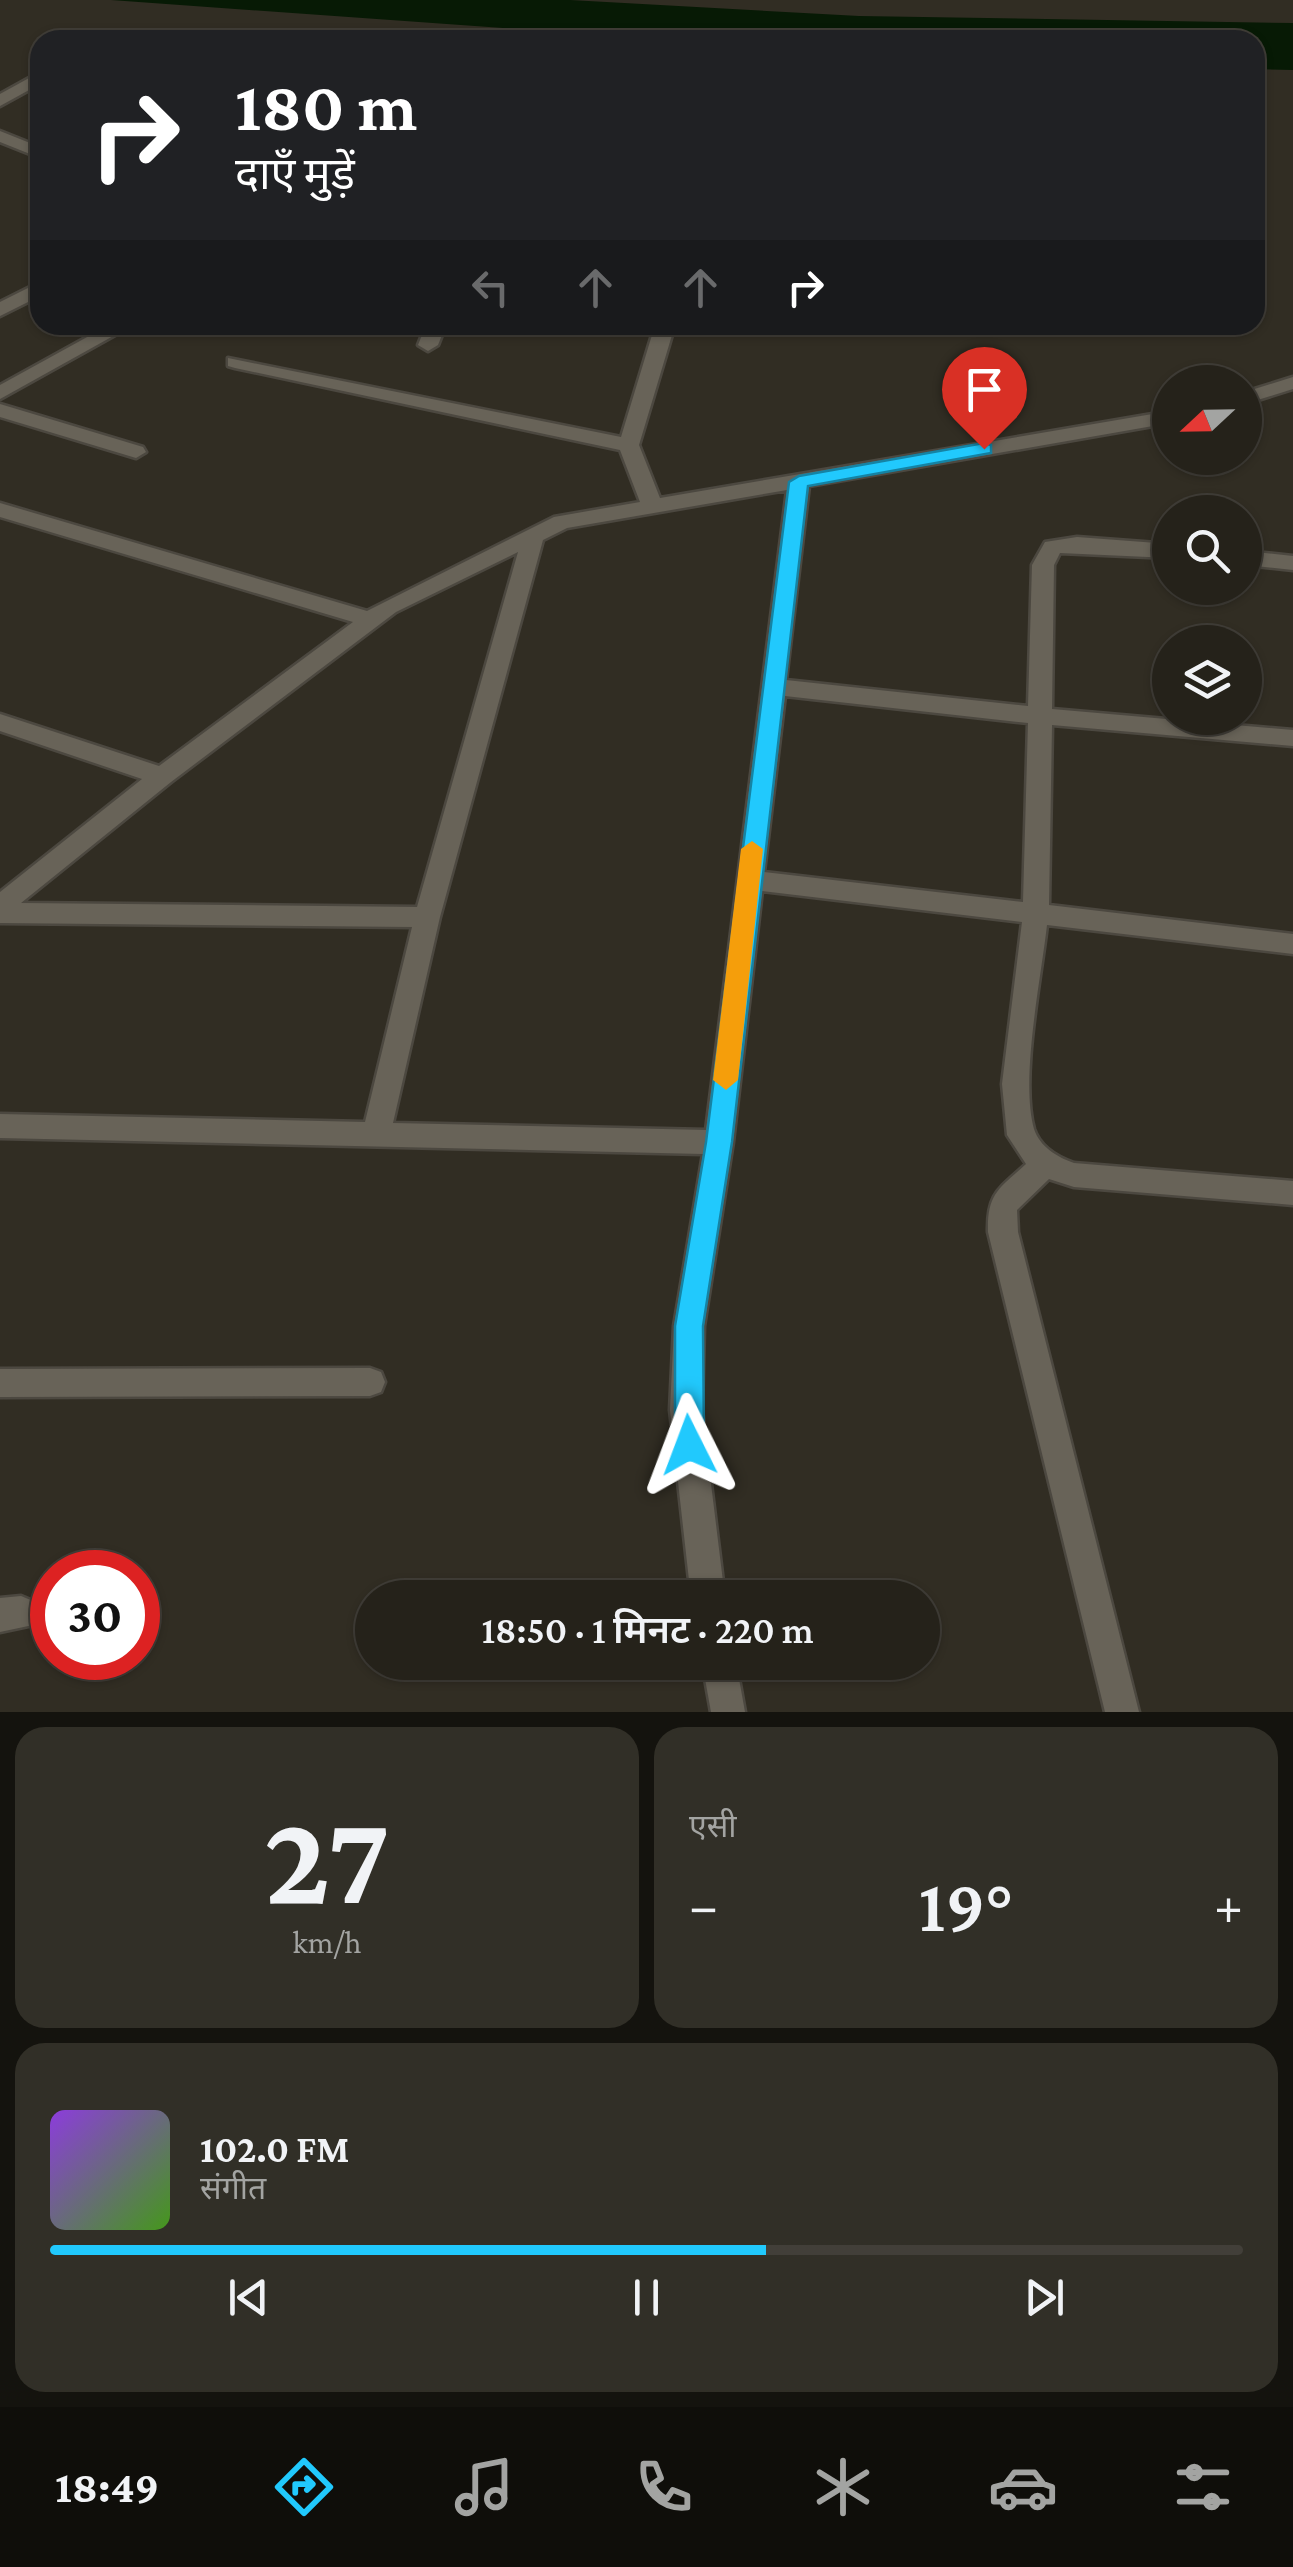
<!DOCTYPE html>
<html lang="hi">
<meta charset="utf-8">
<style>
:root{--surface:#25221a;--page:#312f27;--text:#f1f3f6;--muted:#a3a4a2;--line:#423f39;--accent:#21c9fd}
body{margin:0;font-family:"Crimson Pro","Noto Sans Devanagari",serif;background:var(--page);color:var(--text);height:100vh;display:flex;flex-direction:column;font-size:38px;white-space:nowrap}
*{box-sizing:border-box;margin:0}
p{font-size:32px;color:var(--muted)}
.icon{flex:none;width:55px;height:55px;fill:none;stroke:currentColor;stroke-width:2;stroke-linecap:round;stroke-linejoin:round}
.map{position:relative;height:1712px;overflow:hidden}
.sheet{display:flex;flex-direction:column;gap:15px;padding:15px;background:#14130e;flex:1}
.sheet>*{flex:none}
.guide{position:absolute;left:30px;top:30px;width:1235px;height:305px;border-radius:30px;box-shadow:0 2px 8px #0004,0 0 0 2px var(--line);background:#202124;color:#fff;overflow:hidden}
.needle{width:65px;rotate:248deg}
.buttons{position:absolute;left:1152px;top:365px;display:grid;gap:20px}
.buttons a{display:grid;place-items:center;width:110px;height:110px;border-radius:50%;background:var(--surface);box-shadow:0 2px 8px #0004,0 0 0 2px var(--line);font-size:50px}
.speed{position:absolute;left:30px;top:1550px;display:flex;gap:20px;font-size:50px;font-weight:700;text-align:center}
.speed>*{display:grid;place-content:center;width:130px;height:130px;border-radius:50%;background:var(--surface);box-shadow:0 2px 8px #0004,0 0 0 2px var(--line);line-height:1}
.speed .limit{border:15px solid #d22;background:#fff;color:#111}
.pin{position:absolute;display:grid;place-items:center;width:85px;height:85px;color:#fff;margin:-102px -42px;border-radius:50% 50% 50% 0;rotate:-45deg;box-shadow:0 0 10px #0007}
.pin .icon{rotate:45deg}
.me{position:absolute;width:110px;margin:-55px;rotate:357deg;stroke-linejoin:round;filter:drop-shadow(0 0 8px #0008)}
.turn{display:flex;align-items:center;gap:35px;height:210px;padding:0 40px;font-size:45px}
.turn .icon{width:130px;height:130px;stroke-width:2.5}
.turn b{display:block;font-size:70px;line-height:85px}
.lanes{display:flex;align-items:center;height:95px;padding:0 40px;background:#0003;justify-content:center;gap:50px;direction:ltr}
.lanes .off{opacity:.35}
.big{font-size:75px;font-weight:600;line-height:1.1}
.sheet .tile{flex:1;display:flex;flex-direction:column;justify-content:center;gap:15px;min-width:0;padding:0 35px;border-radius:30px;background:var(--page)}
.sheet .dial{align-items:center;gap:0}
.dial b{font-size:130px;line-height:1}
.song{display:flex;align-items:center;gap:30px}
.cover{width:120px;height:120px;border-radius:15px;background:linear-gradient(135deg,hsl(270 70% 55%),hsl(100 70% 35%))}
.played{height:10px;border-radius:5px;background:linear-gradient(90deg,var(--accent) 60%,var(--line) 60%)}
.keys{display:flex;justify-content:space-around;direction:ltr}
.heat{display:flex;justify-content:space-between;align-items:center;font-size:55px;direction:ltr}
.sheet .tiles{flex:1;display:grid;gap:15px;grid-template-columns:1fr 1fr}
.tile:last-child{grid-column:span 2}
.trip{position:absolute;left:355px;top:1580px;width:585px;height:100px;border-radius:50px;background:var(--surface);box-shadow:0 2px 8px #0004,0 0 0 2px var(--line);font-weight:600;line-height:100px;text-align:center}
.tab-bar{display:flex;height:160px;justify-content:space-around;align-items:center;background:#0f0e0a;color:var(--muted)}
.tab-bar .icon{width:70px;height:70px}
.tab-bar .current{color:var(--accent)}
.tab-bar b{font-size:45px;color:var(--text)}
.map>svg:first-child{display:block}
.water{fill:#071a05}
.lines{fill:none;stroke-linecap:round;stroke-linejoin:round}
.street-casing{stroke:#4c4840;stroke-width:5}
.street{fill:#686358;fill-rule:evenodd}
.route{fill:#21c9fd;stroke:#1583a4;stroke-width:2.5}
.slow{fill:#f59e0b}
</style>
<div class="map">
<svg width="1293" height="1712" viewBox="0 0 1293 1712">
<rect width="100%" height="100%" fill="#312d23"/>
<polygon class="water" points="111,0 570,0 859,16 1293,23 1293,70 1255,69 1255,40 669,40"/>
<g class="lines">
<defs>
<g id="street">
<polygon points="289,32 295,34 295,40 277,40"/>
<polygon points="40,72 40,84 0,106 0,94"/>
<polygon points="0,131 40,147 40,158 0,142"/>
<polygon points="40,282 40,296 0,316 0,302"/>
<polygon points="109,325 133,325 0,399 0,385"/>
<polygon points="426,325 446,325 438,345 428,351 418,345"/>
<path d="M 655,325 L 675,325 L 639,445 L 660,498 L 1170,411 L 1170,423 L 809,486 L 786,680 L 1028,706 L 1032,565 L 1045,542 L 1077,537 L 1170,544 L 1170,558 L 1060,553 L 1054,565 L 1052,709 L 1293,730 L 1293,746 L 1052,725 L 1049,905 L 1293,934 L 1293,954 L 1047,925 C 1041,979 1020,1079 1034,1129 C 1040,1147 1057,1157 1074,1163 L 1293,1181 L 1293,1205 L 1074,1187 L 1049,1179 L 1017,1210 L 1018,1232 L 1139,1712 L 1105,1712 L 988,1232 C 987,1193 999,1189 1026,1164 L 1007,1135 L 1002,1084 L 1022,922 L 762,891 L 733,1142 L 704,1326 L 702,1410 L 725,1598 L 691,1598 L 670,1410 L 674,1326 L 703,1154 L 0,1138 L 0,1114 L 365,1122 L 412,927 L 0,923 L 0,892 L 142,779 L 0,731 L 0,714 L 159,766 L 353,622 L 0,517 L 0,503 L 367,611 L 554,517 L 640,502 L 620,450 L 235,368 L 228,366 L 228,358 L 621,437 ZM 787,490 L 706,1130 L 393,1123 L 440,917 L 543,540 L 567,528 ZM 518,552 L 417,907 L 21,903 L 171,782 L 396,612 ZM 785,696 L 1028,723 L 1023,902 L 764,872 Z"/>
<polygon points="1293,377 1293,389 1245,404 1245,392"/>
<polygon points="0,404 143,447 146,452 136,458 0,417"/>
<polygon points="1245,551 1293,556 1293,570 1245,565"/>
<polygon points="370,1368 381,1372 385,1382 381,1392 370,1396 0,1397 0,1369"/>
<polygon points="21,1596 33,1601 38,1613 33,1625 0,1632 0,1598"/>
<polygon points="702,1662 736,1662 745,1712 711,1712"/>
</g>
</defs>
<use href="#street" class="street-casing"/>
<use href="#street" class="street"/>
</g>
<polygon class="route" points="984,443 991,445 991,453 808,486 732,1142 703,1326 704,1445 699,1455 689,1459 679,1455 675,1445 675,1326 706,1142 789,482 799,476"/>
<polygon class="slow" points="752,841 763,849 738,1080 726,1090 713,1080 741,849"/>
</svg>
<div class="buttons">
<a><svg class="needle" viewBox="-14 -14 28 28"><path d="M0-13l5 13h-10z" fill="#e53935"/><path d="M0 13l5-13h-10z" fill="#a3a4a2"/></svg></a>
<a><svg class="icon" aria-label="search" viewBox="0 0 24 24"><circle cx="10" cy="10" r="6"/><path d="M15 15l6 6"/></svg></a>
<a><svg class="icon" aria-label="layers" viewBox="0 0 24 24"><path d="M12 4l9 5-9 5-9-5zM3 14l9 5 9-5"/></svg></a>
</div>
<div class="speed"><div class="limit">30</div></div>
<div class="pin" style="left:984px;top:449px;background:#d93025"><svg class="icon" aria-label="arrive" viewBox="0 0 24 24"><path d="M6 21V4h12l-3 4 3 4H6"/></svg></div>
<svg class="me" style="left:689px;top:1445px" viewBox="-20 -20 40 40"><path d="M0-17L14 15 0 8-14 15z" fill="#21c9fd" stroke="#fff" stroke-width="4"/></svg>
<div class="trip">18:50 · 1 मिनट · 220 m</div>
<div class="guide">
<div class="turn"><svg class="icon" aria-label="right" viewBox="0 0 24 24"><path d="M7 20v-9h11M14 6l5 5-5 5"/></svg><div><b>180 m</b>दाएँ मुड़ें</div></div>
<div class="lanes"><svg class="icon off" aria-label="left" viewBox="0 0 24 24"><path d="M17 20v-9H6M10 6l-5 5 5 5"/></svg><svg class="icon off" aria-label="ahead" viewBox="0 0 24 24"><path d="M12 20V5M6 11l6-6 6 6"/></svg><svg class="icon off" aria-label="ahead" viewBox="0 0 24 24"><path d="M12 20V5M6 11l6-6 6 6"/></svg><svg class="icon" aria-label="right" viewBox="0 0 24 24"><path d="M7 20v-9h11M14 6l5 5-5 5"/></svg></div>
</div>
</div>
<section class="sheet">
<div class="tiles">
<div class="tile dial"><b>27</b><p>km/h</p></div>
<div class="tile"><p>एसी</p>
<div class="heat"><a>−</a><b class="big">19°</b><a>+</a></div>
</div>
<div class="tile">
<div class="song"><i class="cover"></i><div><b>102.0 FM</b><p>संगीत</p></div></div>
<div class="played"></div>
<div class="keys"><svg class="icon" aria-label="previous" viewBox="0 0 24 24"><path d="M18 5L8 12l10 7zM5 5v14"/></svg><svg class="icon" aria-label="pause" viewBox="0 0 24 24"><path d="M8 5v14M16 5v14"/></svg><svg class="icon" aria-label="next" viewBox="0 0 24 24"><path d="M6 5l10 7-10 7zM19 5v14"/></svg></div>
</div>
</div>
</section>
<nav class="tab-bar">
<b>18:49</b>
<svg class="icon current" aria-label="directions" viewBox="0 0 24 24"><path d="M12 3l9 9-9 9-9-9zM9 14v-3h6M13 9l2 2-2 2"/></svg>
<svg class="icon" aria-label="music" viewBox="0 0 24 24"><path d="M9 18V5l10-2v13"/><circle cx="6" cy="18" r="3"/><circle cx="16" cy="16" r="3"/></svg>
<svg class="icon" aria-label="phone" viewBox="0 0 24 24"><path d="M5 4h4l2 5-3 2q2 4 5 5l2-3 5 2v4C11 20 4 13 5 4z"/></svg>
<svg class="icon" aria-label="climate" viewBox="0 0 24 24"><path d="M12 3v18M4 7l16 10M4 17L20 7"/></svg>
<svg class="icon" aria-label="car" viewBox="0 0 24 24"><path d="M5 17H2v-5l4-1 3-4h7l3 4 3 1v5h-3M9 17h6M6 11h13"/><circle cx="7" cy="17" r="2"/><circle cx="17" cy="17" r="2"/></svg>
<svg class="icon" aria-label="filters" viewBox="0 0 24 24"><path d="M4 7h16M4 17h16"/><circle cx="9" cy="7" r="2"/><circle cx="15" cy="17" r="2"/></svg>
</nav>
